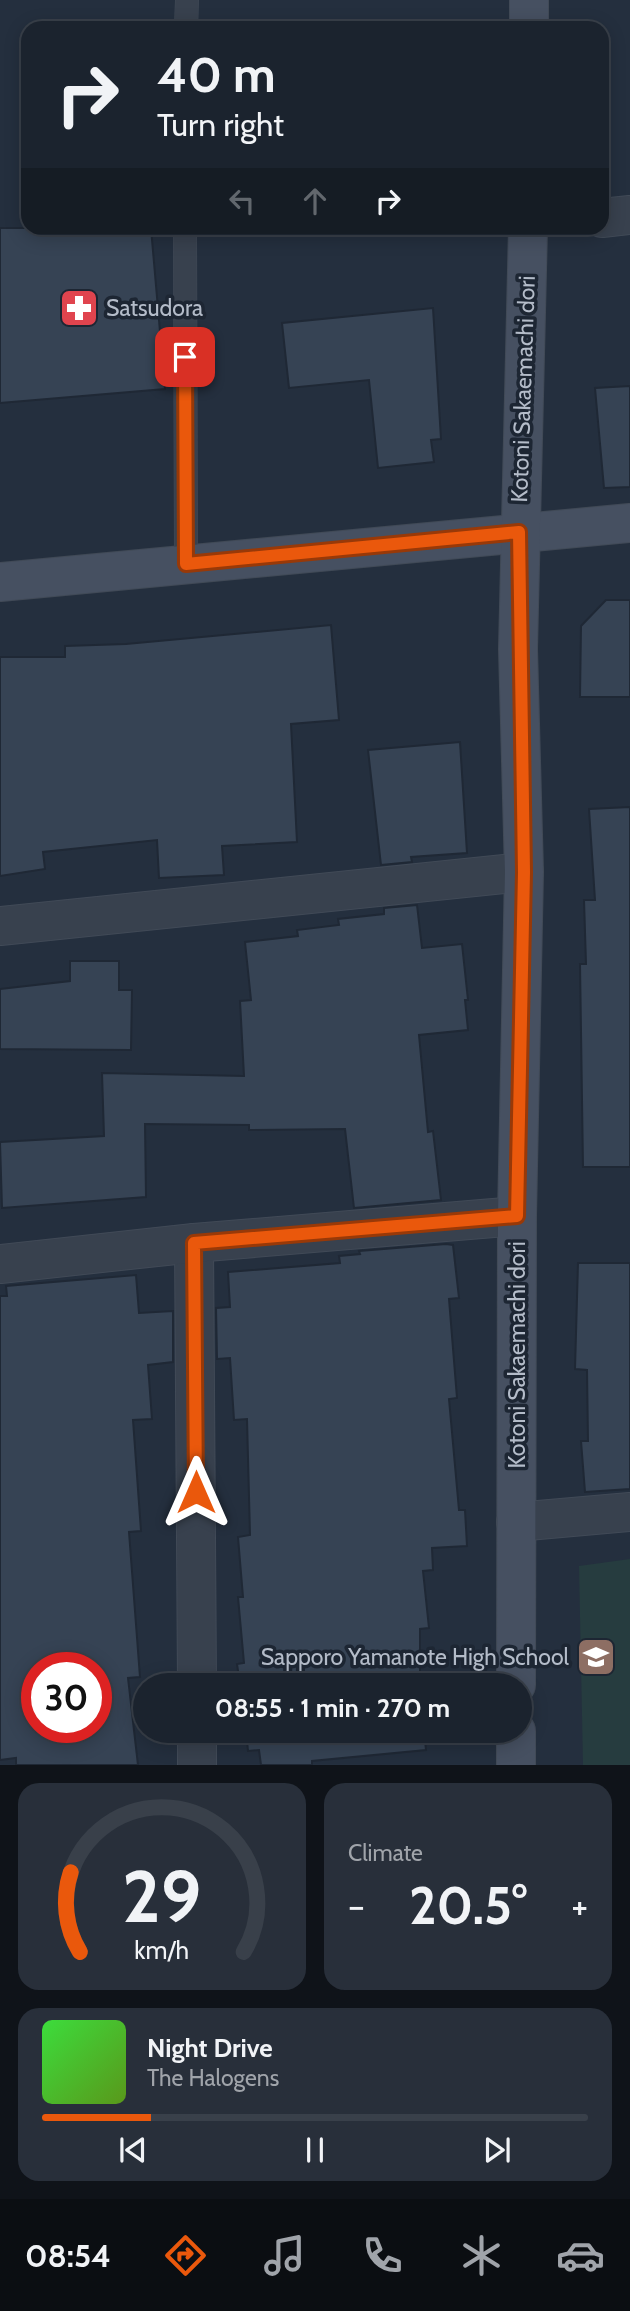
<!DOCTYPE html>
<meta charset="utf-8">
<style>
:root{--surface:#1b232e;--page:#282f3a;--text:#f1f3f6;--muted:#a0a4aa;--line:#39404a;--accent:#ea580c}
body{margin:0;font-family:Cabin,sans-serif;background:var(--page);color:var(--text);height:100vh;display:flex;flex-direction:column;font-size:26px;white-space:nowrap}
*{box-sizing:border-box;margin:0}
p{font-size:23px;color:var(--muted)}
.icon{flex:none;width:38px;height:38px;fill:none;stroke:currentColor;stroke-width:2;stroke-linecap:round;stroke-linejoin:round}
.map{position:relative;height:1765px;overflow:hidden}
.panel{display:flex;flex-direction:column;gap:18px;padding:18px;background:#0f1319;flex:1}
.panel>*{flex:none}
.hud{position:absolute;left:21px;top:21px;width:588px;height:214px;border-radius:21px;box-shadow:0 4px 18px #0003,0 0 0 2px var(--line);background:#1b232e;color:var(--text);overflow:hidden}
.speed{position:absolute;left:21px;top:1652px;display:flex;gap:14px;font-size:35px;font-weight:700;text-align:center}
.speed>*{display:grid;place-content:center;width:91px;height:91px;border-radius:50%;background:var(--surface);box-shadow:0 4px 18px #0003,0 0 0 2px var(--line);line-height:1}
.speed .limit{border:10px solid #d22;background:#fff;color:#111}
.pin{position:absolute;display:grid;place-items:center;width:60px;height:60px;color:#fff;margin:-30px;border-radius:14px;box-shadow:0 4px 10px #0006}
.me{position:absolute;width:77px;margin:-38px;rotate:0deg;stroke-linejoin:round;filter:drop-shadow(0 0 5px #0008)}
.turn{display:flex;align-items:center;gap:24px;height:147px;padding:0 21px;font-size:32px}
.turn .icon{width:91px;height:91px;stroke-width:2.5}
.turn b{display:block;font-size:49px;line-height:60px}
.lanes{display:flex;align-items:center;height:66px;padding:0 21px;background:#0003;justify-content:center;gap:35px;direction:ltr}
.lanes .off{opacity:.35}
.big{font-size:52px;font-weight:700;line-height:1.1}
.panel .widget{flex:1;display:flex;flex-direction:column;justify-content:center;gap:10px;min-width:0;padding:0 24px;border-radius:21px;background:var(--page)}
.panel .dial{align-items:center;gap:0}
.dial svg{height:182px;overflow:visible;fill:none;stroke:var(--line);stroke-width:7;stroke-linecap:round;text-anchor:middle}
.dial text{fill:var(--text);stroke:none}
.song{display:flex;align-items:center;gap:21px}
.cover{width:84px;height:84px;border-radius:10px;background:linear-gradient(135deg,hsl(120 70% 55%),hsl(90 70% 35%))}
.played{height:7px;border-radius:4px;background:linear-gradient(90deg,var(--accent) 20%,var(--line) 20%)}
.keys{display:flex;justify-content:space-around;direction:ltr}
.heat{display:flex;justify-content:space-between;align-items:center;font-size:38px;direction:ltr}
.panel .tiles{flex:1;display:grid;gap:18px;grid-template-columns:1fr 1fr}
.widget:last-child{grid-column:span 2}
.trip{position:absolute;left:133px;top:1673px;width:399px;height:70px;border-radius:35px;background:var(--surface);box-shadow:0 4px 18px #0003,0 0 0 2px var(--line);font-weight:700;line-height:70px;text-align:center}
.tab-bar{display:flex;height:112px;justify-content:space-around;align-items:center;background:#0b0e12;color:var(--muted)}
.tab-bar .icon{width:49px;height:49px}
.tab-bar .active{color:var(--accent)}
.tab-bar b{font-size:32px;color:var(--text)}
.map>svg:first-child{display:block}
.grass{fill:#263c3f}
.building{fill:#364354;stroke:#1f2835;stroke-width:2;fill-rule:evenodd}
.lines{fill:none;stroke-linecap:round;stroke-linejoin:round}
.lane-casing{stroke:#414a57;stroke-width:24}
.street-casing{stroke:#414a57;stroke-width:40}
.secondary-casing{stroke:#414a57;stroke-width:40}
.lane{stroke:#38414e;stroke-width:23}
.street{stroke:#38414e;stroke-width:38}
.secondary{stroke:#465061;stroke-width:38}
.route-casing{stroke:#983908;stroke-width:18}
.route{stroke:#ea580c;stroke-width:12}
.labels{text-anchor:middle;stroke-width:7;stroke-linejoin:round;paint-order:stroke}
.poi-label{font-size:23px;fill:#b4bcc9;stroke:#1d2633;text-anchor:start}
.street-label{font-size:23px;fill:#b4bcc9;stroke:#1d2633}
</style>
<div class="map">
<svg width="630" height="1765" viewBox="0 0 630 1765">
<rect width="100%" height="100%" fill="#242f3e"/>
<polygon class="grass" points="630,1559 630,1765 583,1765 579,1566"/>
<g class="building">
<polygon points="0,228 151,228 165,389 0,403"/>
<polygon points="433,308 441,439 431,440 434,462 378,468 369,380 289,388 282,323"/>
<polygon points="630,386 630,487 604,488 595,388"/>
<polygon points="606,600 630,600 630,697 580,697 581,626"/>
<polygon points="331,625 339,720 291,724 297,842 222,846 224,875 159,878 157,840 43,852 45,869 0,876 0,657 65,657 65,646 126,644"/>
<polygon points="460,742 467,853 411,857 412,862 381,865 368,750"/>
<polygon points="630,807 630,1167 583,1167 580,964 586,964 584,900 595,900 589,809"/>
<polygon points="417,905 422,948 462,944 468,1000 465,1000 468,1030 419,1035 428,1132 433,1131 441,1200 354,1208 345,1129 249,1130 249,1125 145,1124 146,1197 2,1208 0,1142 104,1136 102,1073 244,1076 240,1001 251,1000 245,942 298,936 297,930 339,925 338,919 384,914 384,908"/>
<polygon points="70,961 119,961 119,990 132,990 131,1050 0,1049 0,989 70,981"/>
<polygon points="446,1244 453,1245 459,1298 449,1299 457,1398 449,1399 459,1510 465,1510 467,1546 432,1548 433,1570 423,1571 429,1628 420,1629 420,1685 240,1685 237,1664 244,1663 238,1597 243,1597 238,1537 250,1535 247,1419 234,1420 230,1358 217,1359 216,1308 230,1307 228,1272 340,1263 339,1256 360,1254 359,1251"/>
<polygon points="578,1263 630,1263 630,1489 585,1492 581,1441 588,1441 587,1370 575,1369"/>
<path d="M 136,1275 L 139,1313 L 173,1311 L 173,1362 L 148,1365 L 152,1419 L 133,1420 L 141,1531 L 129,1532 L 140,1677 L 128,1678 L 138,1765 L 16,1765 L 16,1758 L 0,1760 L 0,1296 L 7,1296 L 6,1286 ZM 37,1668 L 96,1668 L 96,1727 L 37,1727 Z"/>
<polygon points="246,1731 424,1731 426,1750 312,1761 312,1765 261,1765 259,1750 248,1751"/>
</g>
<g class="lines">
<defs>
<g id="lane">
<polyline points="186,28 187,0"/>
<polyline points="185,228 186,564"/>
</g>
<g id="street">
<polyline points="602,218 630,215"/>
<polyline points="0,926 524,872"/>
<polyline points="194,1243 197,1685"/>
<polyline points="0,1264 194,1243 517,1216"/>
<polyline points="516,1522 630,1512"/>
<polyline points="197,1731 197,1765"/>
</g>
<g id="secondary">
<polyline points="529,28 529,0"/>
<polyline points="0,582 630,523"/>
<polyline points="516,1685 517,1216 524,872 518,649 528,228"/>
<polyline points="516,1765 516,1731"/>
</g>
</defs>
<use href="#lane" class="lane-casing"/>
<use href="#street" class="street-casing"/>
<use href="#secondary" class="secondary-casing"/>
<use href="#lane" class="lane"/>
<use href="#street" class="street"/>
<use href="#secondary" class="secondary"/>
</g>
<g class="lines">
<defs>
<polyline id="route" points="185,357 186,564 519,532 524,872 517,1216 194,1243 196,1492"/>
</defs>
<use href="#route" class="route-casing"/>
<use href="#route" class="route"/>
</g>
<defs>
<symbol id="pharmacy-square" viewBox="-11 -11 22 22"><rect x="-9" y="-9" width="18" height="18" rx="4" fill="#e0444e" stroke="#1d2633"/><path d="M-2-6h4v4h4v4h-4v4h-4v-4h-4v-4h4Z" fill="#fff"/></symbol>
<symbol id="school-square" viewBox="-11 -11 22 22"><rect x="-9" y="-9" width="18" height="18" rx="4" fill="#8d6e63" stroke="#1d2633"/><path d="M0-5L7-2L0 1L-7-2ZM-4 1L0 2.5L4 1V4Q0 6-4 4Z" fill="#fff"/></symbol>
</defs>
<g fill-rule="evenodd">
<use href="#pharmacy-square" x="57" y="286" width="44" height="44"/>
<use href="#school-square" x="574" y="1635" width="44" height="44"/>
</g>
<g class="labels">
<g class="poi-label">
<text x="106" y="316">Satsudora</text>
<text x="569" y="1665" text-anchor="end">Sapporo Yamanote High School</text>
</g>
<g class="street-label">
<text transform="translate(523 389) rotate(-88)" y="8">Kotoni Sakaemachi dori</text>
<text transform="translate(517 1355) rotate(-90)" y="8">Kotoni Sakaemachi dori</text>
</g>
</g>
</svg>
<div class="speed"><div class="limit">30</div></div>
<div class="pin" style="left:185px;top:357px;background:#d93025"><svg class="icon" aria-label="arrive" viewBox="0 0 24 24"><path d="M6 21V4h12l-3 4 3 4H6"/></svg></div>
<svg class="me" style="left:196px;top:1492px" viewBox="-20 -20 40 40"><path d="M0-17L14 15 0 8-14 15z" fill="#ea580c" stroke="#fff" stroke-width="4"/></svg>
<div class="trip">08:55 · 1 min · 270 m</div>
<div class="hud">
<div class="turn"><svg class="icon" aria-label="right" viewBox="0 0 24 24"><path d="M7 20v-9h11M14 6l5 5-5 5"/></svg><div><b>40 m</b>Turn right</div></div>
<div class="lanes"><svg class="icon off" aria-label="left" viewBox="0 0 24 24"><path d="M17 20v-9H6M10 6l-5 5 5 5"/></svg><svg class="icon off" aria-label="ahead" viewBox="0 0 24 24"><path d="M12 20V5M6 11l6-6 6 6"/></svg><svg class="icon" aria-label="right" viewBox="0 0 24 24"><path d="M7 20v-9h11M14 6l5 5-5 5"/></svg></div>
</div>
</div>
<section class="panel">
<div class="tiles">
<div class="widget dial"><svg viewBox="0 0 100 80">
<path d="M14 69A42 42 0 1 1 86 69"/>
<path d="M14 69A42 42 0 0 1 10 34" stroke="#ea580c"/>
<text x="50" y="56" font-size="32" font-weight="700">29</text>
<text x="50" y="72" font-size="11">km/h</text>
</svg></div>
<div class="widget"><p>Climate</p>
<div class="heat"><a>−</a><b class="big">20.5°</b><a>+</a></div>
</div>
<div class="widget">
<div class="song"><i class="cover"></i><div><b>Night Drive</b><p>The Halogens</p></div></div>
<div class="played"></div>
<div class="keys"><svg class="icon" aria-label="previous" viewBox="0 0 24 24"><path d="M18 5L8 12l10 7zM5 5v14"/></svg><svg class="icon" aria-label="pause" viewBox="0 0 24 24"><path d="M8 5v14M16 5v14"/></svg><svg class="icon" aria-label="next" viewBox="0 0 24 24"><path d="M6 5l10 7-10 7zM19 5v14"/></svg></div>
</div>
</div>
</section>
<nav class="tab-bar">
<b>08:54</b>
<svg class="icon active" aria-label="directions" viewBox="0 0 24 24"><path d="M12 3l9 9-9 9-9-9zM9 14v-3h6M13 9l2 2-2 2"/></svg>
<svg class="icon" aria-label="music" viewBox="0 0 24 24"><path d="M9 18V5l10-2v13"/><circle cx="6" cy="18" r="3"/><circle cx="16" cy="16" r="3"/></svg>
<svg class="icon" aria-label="phone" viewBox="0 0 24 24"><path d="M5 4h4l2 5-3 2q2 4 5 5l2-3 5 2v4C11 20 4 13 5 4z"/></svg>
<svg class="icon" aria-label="climate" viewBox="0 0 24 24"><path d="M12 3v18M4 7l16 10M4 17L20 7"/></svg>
<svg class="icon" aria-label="car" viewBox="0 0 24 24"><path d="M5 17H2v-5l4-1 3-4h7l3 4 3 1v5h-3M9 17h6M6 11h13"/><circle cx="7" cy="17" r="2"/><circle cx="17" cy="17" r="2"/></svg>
</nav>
